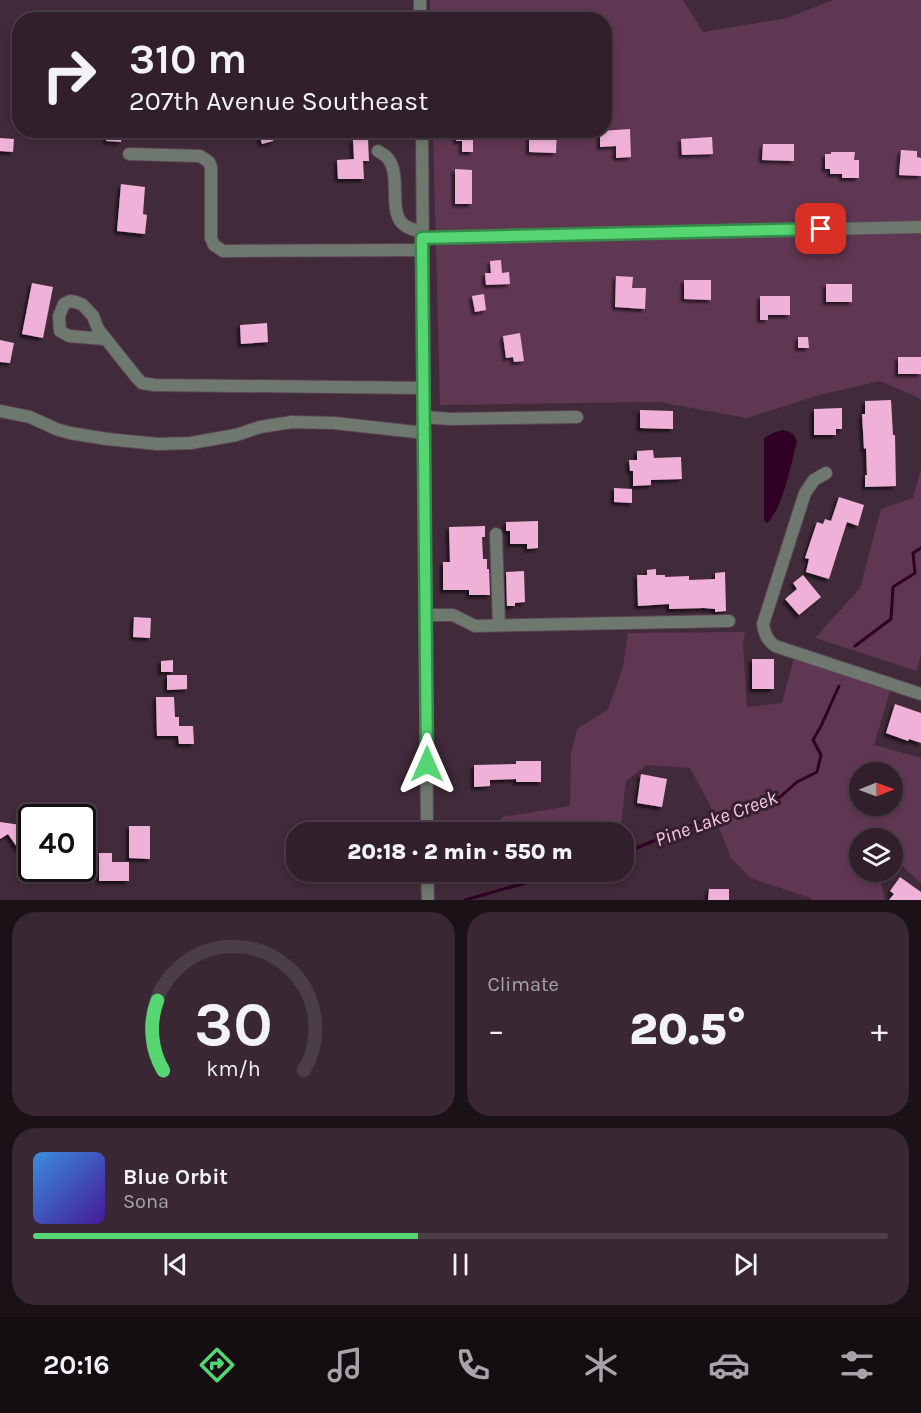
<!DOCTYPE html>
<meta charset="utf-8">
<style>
:root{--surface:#31202b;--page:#392833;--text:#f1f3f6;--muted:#a8a3a9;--line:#4c3e47;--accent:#55d672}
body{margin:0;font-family:Karla,sans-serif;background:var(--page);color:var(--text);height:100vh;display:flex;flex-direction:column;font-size:22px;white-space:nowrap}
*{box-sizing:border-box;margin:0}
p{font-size:20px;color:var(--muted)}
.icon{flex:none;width:33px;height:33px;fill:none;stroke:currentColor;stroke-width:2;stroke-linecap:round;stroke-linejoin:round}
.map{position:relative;height:900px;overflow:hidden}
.drawer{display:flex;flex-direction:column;gap:12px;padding:12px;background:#1b1218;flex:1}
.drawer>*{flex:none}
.top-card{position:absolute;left:12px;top:12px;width:600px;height:126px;border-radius:24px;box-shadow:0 3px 9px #0003,0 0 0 2px var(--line);background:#31202b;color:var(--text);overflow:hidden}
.needle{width:39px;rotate:89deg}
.buttons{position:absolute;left:849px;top:762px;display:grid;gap:12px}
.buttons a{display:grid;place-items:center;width:54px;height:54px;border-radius:50%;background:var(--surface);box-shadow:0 3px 9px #0003,0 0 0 2px var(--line);font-size:30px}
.speed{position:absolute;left:18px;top:804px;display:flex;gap:12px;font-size:30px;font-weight:700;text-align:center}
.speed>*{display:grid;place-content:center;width:78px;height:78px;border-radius:50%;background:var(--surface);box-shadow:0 3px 9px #0003,0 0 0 2px var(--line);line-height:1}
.speed .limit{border:3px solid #111;border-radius:9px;background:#fff;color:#111}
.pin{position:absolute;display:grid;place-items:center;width:51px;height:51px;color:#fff;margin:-26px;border-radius:12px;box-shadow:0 3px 9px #0006}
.me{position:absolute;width:66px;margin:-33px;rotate:0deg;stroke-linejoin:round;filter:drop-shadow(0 0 4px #0008)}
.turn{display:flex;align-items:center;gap:21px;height:126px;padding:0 18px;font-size:27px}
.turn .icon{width:78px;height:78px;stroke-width:2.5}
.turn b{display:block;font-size:42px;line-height:51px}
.big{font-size:45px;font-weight:800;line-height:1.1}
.drawer .widget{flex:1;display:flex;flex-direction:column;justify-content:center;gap:9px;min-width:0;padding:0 21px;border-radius:24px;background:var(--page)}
.drawer .dial{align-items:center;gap:0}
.dial svg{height:156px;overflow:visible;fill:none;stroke:var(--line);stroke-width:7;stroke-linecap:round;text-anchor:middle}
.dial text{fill:var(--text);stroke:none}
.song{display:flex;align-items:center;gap:18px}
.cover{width:72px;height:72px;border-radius:9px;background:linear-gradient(135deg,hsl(210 70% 55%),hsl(260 70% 35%))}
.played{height:6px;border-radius:3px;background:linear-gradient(90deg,var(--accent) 45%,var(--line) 45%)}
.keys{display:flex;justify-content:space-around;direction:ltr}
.heat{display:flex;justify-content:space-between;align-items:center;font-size:33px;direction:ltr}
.drawer .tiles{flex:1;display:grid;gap:12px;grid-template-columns:1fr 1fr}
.widget:last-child{grid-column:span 2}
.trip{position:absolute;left:286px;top:822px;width:348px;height:60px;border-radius:24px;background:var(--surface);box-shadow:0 3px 9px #0003,0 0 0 2px var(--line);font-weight:800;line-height:60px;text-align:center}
.dock{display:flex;height:96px;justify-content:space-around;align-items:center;background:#140d11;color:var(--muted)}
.dock .icon{width:42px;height:42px}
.dock .active{color:var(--accent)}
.dock b{font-size:27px;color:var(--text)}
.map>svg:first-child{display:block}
.green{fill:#603752;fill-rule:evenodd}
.water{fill:#300124}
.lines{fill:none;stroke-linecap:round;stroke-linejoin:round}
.stream{stroke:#300124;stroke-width:3}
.building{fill:#efb1d8;filter:url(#shadow)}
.minor-casing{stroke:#5b4654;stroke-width:14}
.minor{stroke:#6e786f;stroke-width:12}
.route-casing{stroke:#378b4a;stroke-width:15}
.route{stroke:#55d672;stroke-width:10}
.labels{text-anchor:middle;stroke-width:6;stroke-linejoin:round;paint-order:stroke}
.water-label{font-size:20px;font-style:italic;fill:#f8c6e5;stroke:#36202e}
</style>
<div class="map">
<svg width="921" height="900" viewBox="0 0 921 900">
<defs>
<filter id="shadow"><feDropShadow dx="-3" dy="3" stdDeviation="1.5" flood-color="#0009"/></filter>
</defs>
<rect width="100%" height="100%" fill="#412a39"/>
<g class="green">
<polygon points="430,0 683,0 703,32 787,18 833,0 921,0 921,399 880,381 819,395 747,418 659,402 440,405 433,131 604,130 604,20 430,19"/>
<polygon points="921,469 921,653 917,671 815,638 860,588 881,509 913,498"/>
<path d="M 745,632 L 743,645 L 747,707 L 782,703 L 794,658 L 890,691 L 874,745 L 921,758 L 921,883 L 900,864 L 893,867 L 892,838 L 860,838 L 860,872 L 882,872 L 879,873 L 885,900 L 811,900 L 811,898 L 750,878 L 731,858 L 709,803 L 690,768 L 647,765 L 626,781 L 620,832 L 497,832 L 502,817 L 570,806 L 571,754 L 577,729 L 608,709 L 623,667 L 628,633 ZM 860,772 L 892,772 L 892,806 L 860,806 Z"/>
</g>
<path class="water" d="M 782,430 C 791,432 795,433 797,442 C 791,463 783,509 767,523 L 764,520 L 764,438 L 773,433 Z"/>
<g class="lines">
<g class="stream">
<polyline points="855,646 891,619 893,587 915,573 913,553 921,548"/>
<polyline points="624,853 705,820 780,797 797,782 817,772 821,755 813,740 821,726 839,686"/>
<polyline points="465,900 564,872"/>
</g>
</g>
<g class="building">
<polygon points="630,129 631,157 616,158 616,146 600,147 600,131"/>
<polygon points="106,130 122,130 121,142 106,141"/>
<polygon points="258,130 278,130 273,141 262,144"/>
<polygon points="456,130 473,130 473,152 462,152 462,141 456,141"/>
<polygon points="542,130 557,130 556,153 529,152 529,136 542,136"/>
<polygon points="712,137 713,154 682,155 681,139"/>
<polygon points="0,138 14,139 13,152 0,151"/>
<polygon points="368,139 369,161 363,161 364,179 338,179 337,160 354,159 353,140"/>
<polygon points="763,144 794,144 794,161 762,160"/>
<polygon points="901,150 917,151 917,157 921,158 921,176 899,175"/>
<polygon points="831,152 855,152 854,160 859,160 859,178 842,178 842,174 830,174 830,169 825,169 825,154 831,154"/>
<polygon points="455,169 472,170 472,204 455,204"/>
<polygon points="121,184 145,187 143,214 147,215 145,234 117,231"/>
<polygon points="501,260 502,273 509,272 510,284 486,285 485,273 491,273 490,261"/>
<polygon points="616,276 633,277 632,288 646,288 645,309 615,307"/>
<polygon points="684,280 711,280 711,300 684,299"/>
<polygon points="32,283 53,287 43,338 22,334"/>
<rect x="826" y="284" width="26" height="18"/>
<polygon points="484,294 486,310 475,312 472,296"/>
<polygon points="760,296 790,296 790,315 768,315 768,320 760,320"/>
<polygon points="267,323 268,342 241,344 240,325"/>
<polygon points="520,333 524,361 514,362 513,357 506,358 503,336"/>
<polygon points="798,337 808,337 809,348 798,348"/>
<polygon points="0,340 14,343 10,363 0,362"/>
<rect x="898" y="357" width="23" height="17"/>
<polygon points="891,400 893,435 895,435 896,486 865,487 865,475 867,475 866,448 864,449 862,414 865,414 865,401"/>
<polygon points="842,408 842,429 836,429 836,435 814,435 814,409"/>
<polygon points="640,410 673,411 673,429 640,428"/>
<polygon points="653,450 654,458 681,457 682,479 651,480 651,485 633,486 633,471 630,471 629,460 637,460 637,451"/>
<polygon points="614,488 632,489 632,503 614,502"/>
<polygon points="839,497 864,505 858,526 847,522 829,579 806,572 809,559 805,558 817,522 823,524 825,519 831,521"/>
<polygon points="538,521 538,548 527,549 527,544 510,544 510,531 506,531 506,522"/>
<polygon points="485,526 485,537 482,537 483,559 487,559 487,569 489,569 490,595 469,595 469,590 443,590 443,562 450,562 449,527"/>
<polygon points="656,569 656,575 665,575 665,577 689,576 689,580 715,579 715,573 725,572 726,611 715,612 715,609 704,608 669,609 669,604 638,606 637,575 647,575 647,570"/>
<polygon points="524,571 525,602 515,603 515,606 507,606 506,572"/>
<polygon points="803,575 821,597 799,615 785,599 797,589 793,583"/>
<polygon points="134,617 151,618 150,638 133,637"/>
<rect x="752" y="659" width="22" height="30"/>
<polygon points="173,660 173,672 161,672 161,661"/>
<polygon points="167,675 187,675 187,689 167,690"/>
<polygon points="156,697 174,697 175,717 179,717 179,726 193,726 194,744 179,744 178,736 157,736"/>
<polygon points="895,704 921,713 921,743 909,739 908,741 886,733"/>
<polygon points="516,761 541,761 541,782 516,782 516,779 490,780 490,786 474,787 474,765 516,764"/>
<polygon points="641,774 667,779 662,807 637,803"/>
<polygon points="0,822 21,825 32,842 19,850 8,834 0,839"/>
<polygon points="129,826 150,826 150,859 129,858"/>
<polygon points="99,853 112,853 112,862 129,862 129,881 99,881"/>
<polygon points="900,877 921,892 921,900 889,900 894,894 890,891"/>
<polygon points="709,889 729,889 729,900 708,900"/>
</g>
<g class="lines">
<defs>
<g id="minor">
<polyline points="420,0 420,20"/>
<polyline points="422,130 427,832"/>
<path d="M 378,151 C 381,153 387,156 389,160 C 401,177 388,213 404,225 C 409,229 416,230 422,232"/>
<polyline points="129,154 200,156 209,162 211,167 211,238 214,245 223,251 422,250"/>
<polyline points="422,238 921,227"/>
<polyline points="105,339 69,336 60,331 59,316 64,304 70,301 76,302 83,305 93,316 98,329 137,378 142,383 154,385 424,388"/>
<polyline points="0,411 30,417 56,429 70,433 107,439 158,444 191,443 236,435 260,427 292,422 334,423 425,433"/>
<polyline points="425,417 450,419 577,417"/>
<path d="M 826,473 L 814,480 L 805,493 L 763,624 C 765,635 767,640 775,646 L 921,694"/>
<polyline points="496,534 499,625"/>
<polyline points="426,615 453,615 475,626 729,621"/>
<polyline points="427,872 428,900"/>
</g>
</defs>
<use href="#minor" class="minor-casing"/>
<use href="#minor" class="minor"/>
</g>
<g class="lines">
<defs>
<polyline id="route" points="427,764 422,238 821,229"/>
</defs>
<use href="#route" class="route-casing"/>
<use href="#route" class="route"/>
</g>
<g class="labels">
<g class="water-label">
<text transform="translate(716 818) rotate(-20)" y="7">Pine Lake Creek</text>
</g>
</g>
</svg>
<div class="buttons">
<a><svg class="needle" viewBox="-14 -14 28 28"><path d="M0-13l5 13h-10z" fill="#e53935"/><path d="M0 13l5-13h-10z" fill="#a8a3a9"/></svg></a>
<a><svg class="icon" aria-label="layers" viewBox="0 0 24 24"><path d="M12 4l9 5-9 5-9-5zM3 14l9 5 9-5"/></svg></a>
</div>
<div class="speed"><div class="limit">40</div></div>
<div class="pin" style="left:821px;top:229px;background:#d93025"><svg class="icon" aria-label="arrive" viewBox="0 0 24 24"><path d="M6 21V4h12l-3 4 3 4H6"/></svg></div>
<svg class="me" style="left:427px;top:764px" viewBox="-20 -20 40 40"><path d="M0-17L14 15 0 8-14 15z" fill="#55d672" stroke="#fff" stroke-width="4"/></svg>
<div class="trip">20:18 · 2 min · 550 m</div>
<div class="top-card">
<div class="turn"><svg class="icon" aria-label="right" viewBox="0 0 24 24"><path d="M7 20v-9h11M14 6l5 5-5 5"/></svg><div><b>310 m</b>207th Avenue Southeast</div></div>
</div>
</div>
<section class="drawer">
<div class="tiles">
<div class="widget dial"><svg viewBox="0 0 100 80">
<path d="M14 69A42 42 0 1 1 86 69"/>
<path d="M14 69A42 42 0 0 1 11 33" stroke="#55d672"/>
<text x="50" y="56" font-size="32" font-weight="700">30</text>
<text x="50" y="72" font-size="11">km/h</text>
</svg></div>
<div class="widget"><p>Climate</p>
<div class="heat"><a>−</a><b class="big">20.5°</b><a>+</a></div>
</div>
<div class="widget">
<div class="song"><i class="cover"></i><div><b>Blue Orbit</b><p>Sona</p></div></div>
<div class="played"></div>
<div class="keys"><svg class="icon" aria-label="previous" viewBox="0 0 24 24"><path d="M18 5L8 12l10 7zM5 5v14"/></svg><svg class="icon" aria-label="pause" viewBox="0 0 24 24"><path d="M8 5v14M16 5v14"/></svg><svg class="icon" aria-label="next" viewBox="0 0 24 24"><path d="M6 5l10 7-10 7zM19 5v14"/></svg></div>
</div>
</div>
</section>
<nav class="dock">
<b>20:16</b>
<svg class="icon active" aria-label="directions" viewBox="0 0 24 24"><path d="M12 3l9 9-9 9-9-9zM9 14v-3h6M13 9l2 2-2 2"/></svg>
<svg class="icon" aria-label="music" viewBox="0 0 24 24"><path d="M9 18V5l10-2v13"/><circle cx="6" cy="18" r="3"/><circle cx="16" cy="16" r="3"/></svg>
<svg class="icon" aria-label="phone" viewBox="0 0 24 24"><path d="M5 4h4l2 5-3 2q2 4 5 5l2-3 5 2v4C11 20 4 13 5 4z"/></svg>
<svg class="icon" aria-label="climate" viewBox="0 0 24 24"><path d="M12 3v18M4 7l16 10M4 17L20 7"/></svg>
<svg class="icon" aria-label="car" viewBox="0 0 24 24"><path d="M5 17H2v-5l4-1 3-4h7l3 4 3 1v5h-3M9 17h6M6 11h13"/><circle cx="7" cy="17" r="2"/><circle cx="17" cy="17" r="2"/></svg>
<svg class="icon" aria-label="filters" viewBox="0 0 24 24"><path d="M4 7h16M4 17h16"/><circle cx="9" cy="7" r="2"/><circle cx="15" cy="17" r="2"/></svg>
</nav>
